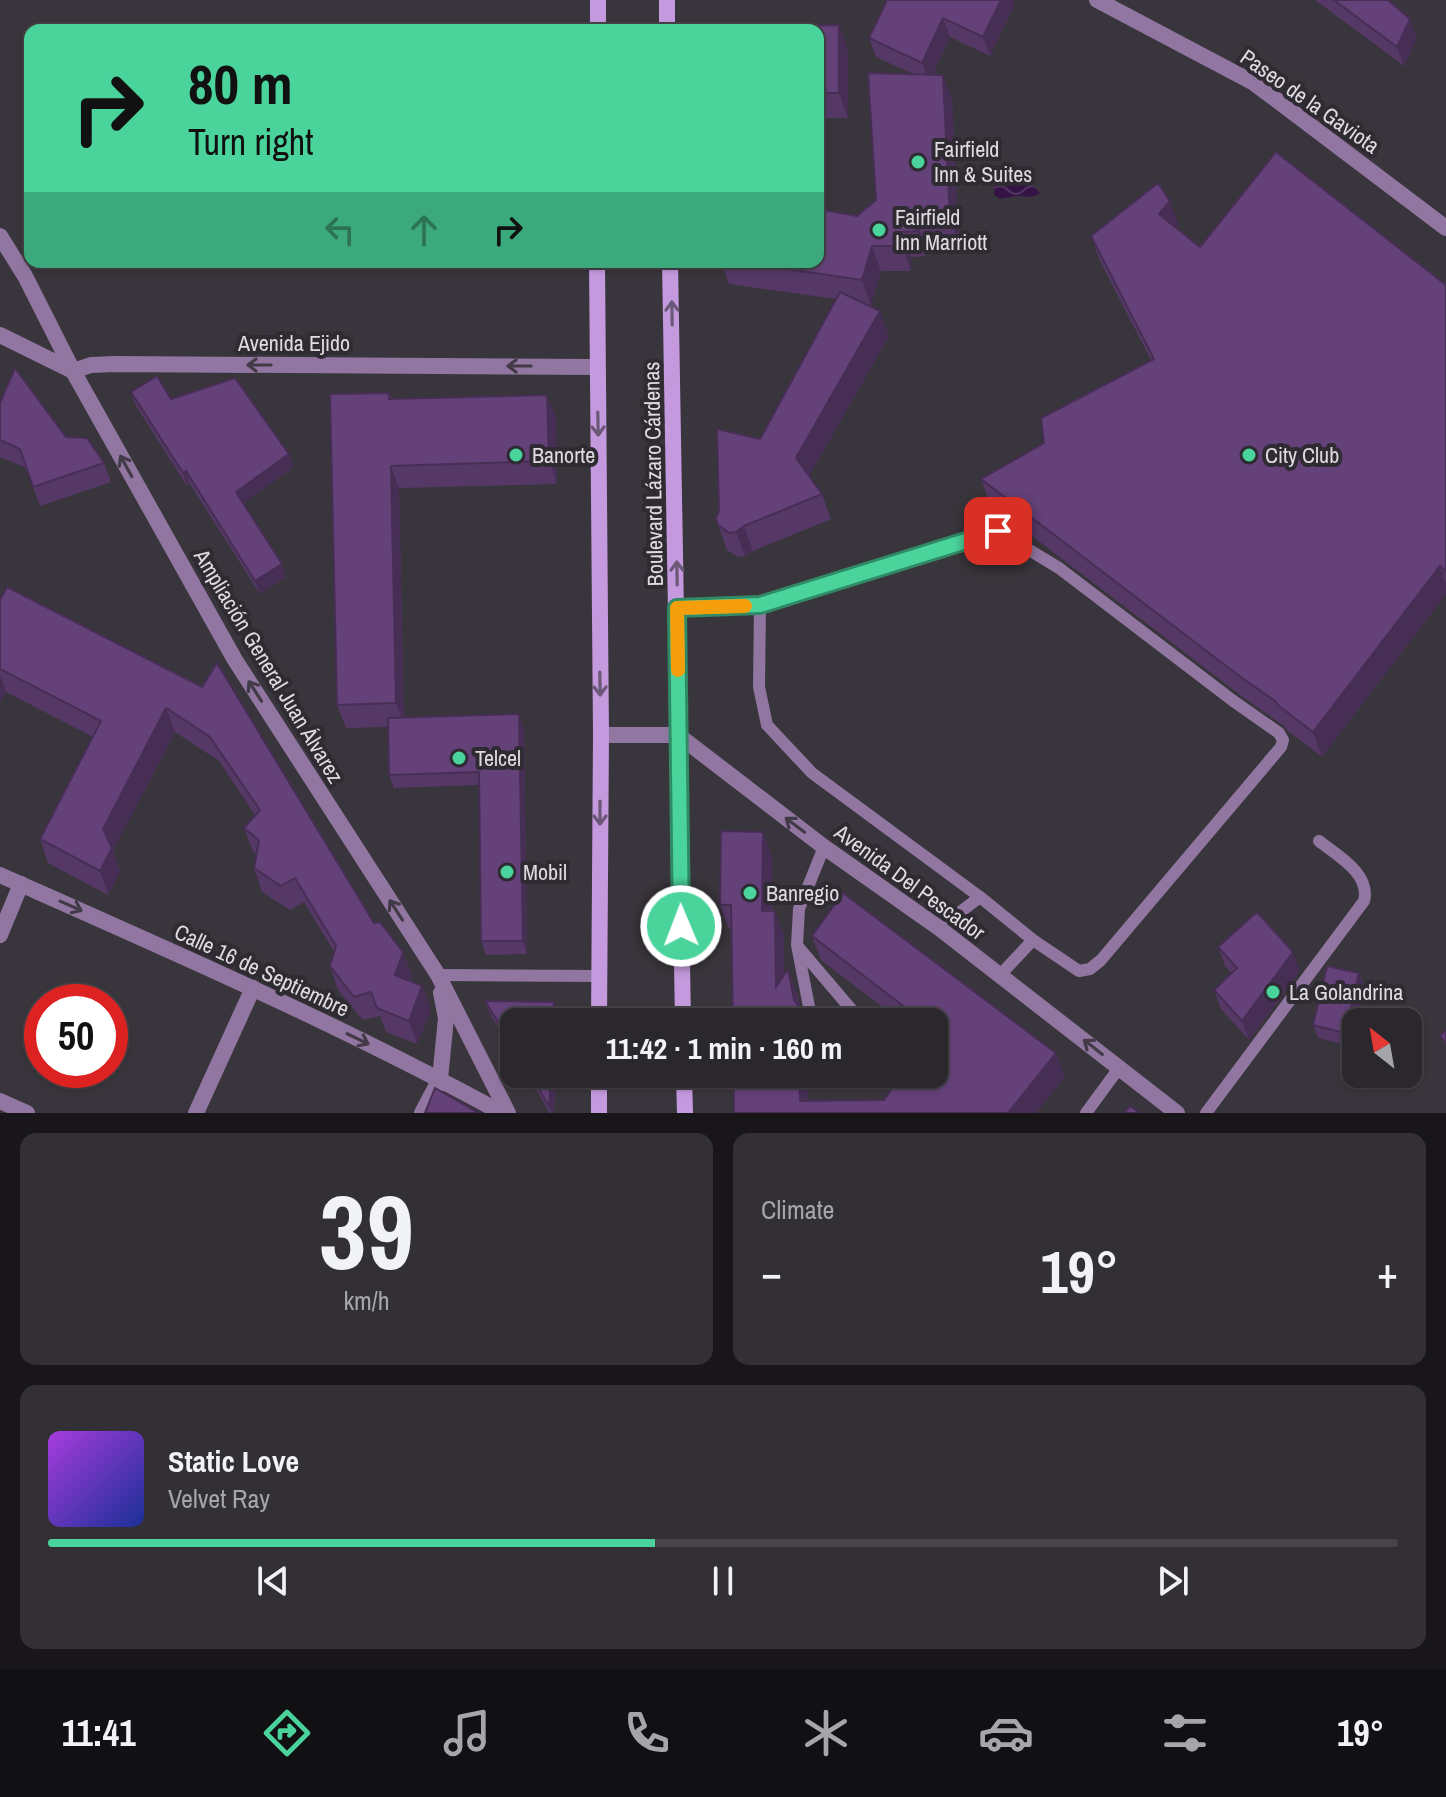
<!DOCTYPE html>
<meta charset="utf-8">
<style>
:root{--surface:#2b282d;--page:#333035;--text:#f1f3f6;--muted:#a6a6aa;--line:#474449;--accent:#4ad49c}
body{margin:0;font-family:"Archivo Narrow",sans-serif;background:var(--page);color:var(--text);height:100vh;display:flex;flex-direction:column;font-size:30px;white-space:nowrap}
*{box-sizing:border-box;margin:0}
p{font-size:26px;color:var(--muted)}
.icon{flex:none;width:44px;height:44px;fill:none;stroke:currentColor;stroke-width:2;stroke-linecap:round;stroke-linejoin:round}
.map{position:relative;height:1113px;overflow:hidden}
.sheet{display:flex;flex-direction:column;gap:20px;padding:20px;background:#181619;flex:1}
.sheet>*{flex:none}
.guide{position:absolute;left:24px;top:24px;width:800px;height:244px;border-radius:16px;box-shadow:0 2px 6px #0004,0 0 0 2px var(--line);background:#4ad49c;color:#111;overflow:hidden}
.needle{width:52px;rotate:329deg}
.controls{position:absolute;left:1342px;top:1008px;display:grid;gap:16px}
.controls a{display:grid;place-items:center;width:80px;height:80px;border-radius:16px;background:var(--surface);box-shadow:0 2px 6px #0004,0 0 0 2px var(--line);font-size:40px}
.speed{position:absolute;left:24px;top:984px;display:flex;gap:16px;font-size:40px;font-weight:700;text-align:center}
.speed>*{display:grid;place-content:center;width:104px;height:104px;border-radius:50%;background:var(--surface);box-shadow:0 2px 6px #0004,0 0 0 2px var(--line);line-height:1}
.speed .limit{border:12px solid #d22;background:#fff;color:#111}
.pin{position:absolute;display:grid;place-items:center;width:68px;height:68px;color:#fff;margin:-34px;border-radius:16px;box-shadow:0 4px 12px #0006}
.me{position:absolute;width:88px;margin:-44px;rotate:359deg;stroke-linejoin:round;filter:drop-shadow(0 0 6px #0008)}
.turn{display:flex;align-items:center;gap:28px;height:168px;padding:0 32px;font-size:36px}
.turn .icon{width:104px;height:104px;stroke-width:2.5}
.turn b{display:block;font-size:56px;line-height:68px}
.lanes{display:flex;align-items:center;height:76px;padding:0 32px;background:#0003;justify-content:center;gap:40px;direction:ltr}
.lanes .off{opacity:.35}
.big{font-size:60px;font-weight:800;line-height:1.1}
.sheet .tile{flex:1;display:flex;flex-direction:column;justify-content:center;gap:12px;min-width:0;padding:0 28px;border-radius:16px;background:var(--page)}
.sheet .dial{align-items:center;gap:0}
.dial b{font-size:104px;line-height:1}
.song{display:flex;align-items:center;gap:24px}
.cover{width:96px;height:96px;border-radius:12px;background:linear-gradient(135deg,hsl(280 70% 55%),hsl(230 70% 35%))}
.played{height:8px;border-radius:4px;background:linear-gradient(90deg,var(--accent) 45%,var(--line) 45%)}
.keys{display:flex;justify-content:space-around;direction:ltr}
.heat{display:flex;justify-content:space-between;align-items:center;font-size:44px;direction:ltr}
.sheet .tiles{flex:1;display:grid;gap:20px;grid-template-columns:1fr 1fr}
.tile:last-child{grid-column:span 2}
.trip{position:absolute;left:500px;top:1008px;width:448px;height:80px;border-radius:16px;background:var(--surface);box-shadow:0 2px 6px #0004,0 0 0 2px var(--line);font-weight:800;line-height:80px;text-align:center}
.dock{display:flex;height:128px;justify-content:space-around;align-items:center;background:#111012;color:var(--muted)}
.dock .icon{width:56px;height:56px}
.dock .on{color:var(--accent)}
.dock b{font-size:36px;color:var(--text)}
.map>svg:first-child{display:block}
.water{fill:url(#water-waves)}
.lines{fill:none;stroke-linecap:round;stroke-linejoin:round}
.service{stroke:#9176a1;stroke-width:12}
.minor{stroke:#9176a1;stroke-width:16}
.tertiary{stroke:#9176a1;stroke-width:16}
.secondary{stroke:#c499dd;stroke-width:16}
.wall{fill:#563867}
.shaded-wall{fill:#462e54}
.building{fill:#644178;stroke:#462e54;stroke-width:2}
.oneway{stroke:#6b5776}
.oneway2{stroke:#433a48}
.route-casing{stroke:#308a65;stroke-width:20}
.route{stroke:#4ad49c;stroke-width:14}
.slow{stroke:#f59e0b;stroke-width:14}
.poi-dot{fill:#4ad49c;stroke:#2f2b32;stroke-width:3}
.labels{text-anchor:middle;stroke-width:8;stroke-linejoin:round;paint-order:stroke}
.street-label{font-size:22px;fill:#dfdce1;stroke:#2f2b32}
.poi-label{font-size:22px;fill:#dfdce1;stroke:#2f2b32;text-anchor:start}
</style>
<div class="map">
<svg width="1446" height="1113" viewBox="0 0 1446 1113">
<defs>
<pattern id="water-waves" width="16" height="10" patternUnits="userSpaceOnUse" patternTransform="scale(2)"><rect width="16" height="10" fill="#361347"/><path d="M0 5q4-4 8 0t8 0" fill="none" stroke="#533561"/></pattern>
</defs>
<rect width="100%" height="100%" fill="#39353c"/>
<path class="water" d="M 1006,170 C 1017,178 1032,182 1040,193 C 1032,199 1027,196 1018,196 C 1012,196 1006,198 1000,199 L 994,195 L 994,184 L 999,173 Z"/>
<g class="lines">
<g class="service">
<polygon points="998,531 1059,568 1232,700 1279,733 1283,740 1281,747 1101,960 1090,969 1079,971 1033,940 980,897 812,773 767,725 759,687 760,605"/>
<polyline points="677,608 760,605"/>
<polyline points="939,928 980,897"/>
<polyline points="799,948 862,1022"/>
<polyline points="438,975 599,976"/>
<polyline points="1000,975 1033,940"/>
<polyline points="812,1022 797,945 799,909 824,847"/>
<path d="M 827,1074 C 839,1081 852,1083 864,1074"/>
<polyline points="1086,1113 1119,1068"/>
<path d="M 1206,1113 L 1364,901 C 1371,874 1338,856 1319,841"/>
</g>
<g class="minor">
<polyline points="1097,0 1254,83 1446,228"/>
<polyline points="0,236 25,276 73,371 235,660 438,975 508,1113"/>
<polyline points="601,735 678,735 824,847 939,928 1177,1113"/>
<path d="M 0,875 C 169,950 339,1024 502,1113"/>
<polyline points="0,935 21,884"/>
<polyline points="0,1101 27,1113"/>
<polyline points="196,1113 253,988"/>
<polyline points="422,1113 440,1079 446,1018 441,993"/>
</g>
<polyline class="tertiary" points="0,335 73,371 91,365 115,364 597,367"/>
<g class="secondary">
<polyline points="598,30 598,0"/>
<polyline points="667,30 667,0"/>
<polyline points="597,262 601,735 599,1022"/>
<polyline points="670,262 683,1022"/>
<polyline points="599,1074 599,1113"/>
<polyline points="684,1074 685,1113"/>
</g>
</g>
<g class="wall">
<polygon points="887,0 1015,4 990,56 950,37 933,74 952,99 959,244 925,245 925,256 911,257 911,271 881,271 871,305 865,304 889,336 809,476 822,494 831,519 753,551 745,556 738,557 727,550 718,525 760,439 836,299 729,284 721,262 818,262 857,216 876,200 913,74 876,57 869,38"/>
<polygon points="1315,0 1388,0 1417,38 1404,66"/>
<polygon points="839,25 848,50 848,118 818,118 818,30"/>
<polygon points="1170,201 1179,226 1177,228 1200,247 1446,285 1446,594 1322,757 1288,731 1284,726 1247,700 990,504 981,479 1044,443 1151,360 1100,261 1091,236"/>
<polygon points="131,392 171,399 294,467 243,503 282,564 286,577 260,594 190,484 187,486 136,406"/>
<polygon points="389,393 392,399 556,417 557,484 399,488 404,718 524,728 527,954 486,955 481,941 479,785 394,788 389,775 388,727 346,728 337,705"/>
<polygon points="0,403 66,437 104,463 111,482 40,506 26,468 0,457"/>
<polygon points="0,600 202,687 374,923 403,952 412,976 410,981 422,986 431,1010 417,1044 386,1032 380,1016 363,1020 338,990 330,966 334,952 304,902 290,910 262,892 254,868 256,854 253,852 244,828 255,815 219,761 175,732 113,851 120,872 108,895 48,863 40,839 93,737 6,692 0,703"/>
<polygon points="772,856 772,911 784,935 784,975 797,993 804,1022 731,929 729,929 720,905"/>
<polygon points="812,936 1056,1053 1065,1077 1036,1113 734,1113 808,1101 884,1100 934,1074 934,1022 902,1022 821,960"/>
<polygon points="1218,947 1300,971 1249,1040 1221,1009 1214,990 1232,974 1225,966"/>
<polygon points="1359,973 1364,986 1350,1046 1318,1038 1313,1025"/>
<polygon points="485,1001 554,1002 558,1015 514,1022 514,1053 490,1014"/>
<polygon points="527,1074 556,1074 554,1113 550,1113"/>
</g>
<g class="shaded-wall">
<polygon points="1001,0 1013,0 1015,4 990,56 983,37"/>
<polygon points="943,18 950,37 929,82 922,63"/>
<polygon points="1410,19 1417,38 1404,66 1397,47"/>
<polygon points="839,25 848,50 848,118 839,93"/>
<polygon points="943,75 952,99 959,244 950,219"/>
<polygon points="1170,201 1179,226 1168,238 1159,214"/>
<polygon points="916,220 925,245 925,256 916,231"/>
<polygon points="902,232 911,257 911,271 902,246"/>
<polygon points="872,246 881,271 871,305 862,280"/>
<polygon points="880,311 889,336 805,483 796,458"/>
<polygon points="547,395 556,417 557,484 549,461"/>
<polygon points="289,454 294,467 241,505 236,492"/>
<polygon points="391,466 399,488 404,726 396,703"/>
<polygon points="186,471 190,484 187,486 183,473"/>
<polygon points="744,526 753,551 745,556 736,532"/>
<polygon points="282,564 286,577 260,594 255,581"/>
<polygon points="1440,566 1446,583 1446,594 1322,757 1313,732"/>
<polygon points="0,675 6,692 0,703"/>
<polygon points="166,708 175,732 113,851 120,872 108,895 100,871 103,829"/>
<polygon points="519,714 524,728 527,954 523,941"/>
<polygon points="763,832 772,856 771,935 762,911"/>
<polygon points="775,911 784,935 784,1011 776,987"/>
<polygon points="403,952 412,976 404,999 395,975"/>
<polygon points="1293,952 1300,971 1249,1040 1242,1021"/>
<polygon points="788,969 797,993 804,1022 798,1022"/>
<polygon points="1359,973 1364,986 1350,1046 1345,1033"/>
<polygon points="422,986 431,1010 417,1044 409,1021"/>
<polygon points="554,1002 558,1015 558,1022 553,1022"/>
<polygon points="1056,1053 1065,1077 1036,1113 1008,1113"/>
<polygon points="551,1074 556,1074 554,1113 552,1113 549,1106"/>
<polygon points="799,1074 808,1074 808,1113 800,1101"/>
</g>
<g class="building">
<polygon points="887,0 1001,0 983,37 943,18 922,63 869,38"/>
<polygon points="1334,0 1388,0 1410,19 1397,47"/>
<polygon points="839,25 839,93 818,93 818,30 714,30 714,26"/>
<polygon points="868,73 943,75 950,219 916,220 916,231 902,232 902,246 872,246 862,280 739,262 818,262 818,209 857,216 876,200"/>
<polygon points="1276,152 1446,285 1446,571 1440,566 1313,732 1279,706 1275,701 1238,675 981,479 1044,443 1041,418 1154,359 1091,236 1158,183 1170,201 1159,214 1200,247"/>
<polygon points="840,292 880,311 796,458 822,494 744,526 736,532 729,533 718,525 716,518 719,511 717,429 760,439"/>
<polygon points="15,368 66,437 87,438 104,463 33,487 20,449 0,440 0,403"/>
<polygon points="157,376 171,399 235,378 289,454 236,492 282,564 255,581 186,471 183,473 131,392"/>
<polygon points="389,393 389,399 547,395 549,461 391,466 396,703 337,705 330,394"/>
<polygon points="7,587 202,687 217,663 374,923 380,922 403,952 395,975 422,986 409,1021 377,1008 371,992 354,997 330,966 336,946 295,878 281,886 254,868 259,840 244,828 260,810 210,737 166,708 103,829 112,848 100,871 40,839 101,721 0,669 0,600"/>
<polygon points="519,714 523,941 481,941 479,772 389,775 388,718"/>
<polygon points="721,831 763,832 762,911 775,911 776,987 788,969 794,1000 798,1005 798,1022 733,1022 731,905 720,905"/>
<polygon points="843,893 1056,1053 1008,1113 734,1113 734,1074 799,1074 800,1101 884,1100 902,1074 934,1074 934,1022 924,1022 812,936"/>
<polygon points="1257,912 1293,952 1242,1021 1214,990 1237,968 1218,947"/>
<polygon points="1327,966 1359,973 1345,1033 1313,1025"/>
<polygon points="485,1001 554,1002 553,1022 514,1022 514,1048"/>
<polygon points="1446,1031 1446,1044 1440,1035"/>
<polygon points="530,1074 551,1074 549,1106"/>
<polygon points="435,1088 479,1113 425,1113"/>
<polygon points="1130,1106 1140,1113 1124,1113"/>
</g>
<defs><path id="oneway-shaft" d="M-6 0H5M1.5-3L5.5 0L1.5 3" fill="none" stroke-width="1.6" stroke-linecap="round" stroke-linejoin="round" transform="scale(2)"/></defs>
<g class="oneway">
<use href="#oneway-shaft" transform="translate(672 313) rotate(-91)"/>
<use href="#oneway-shaft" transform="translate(598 424) rotate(89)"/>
<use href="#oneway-shaft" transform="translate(677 573) rotate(-91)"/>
<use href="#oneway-shaft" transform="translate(600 684) rotate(89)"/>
<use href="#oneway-shaft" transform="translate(600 813) rotate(90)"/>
</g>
<g class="oneway2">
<use href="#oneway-shaft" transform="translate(259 365) rotate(-180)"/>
<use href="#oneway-shaft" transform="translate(519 366) rotate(-180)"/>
<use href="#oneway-shaft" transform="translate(126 466) rotate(-119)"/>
<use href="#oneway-shaft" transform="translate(255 691) rotate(-123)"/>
<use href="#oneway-shaft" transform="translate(795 825) rotate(-143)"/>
<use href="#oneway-shaft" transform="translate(71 906) rotate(24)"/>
<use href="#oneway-shaft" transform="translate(396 910) rotate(-123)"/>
<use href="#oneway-shaft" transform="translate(358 1039) rotate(26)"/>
<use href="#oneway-shaft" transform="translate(1093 1047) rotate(-142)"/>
</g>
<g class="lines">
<defs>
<polyline id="route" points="681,926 677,608 760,605 998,531"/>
</defs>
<use href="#route" class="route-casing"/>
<use href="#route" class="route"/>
<polyline class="slow" points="678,670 677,608 745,606"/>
</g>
<g class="poi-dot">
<circle cx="918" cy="162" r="8"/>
<circle cx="879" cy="230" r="8"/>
<circle cx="516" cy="455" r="8"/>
<circle cx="1249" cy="455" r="8"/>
<circle cx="459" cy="758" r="8"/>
<circle cx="507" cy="872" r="8"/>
<circle cx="750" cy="893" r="8"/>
<circle cx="1273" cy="992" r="8"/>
</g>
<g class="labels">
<g class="street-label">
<text transform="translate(1310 101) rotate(35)" y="8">Paseo de la Gaviota</text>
<text x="294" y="351">Avenida Ejido</text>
<text transform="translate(653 474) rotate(-91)" y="8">Boulevard Lázaro Cárdenas</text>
<text transform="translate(269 666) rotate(59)" y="8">Ampliación General Juan Álvarez</text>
<text transform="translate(910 882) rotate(36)" y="8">Avenida Del Pescador</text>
<text transform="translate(262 970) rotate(25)" y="8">Calle 16 de Septiembre</text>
</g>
<g class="poi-label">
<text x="934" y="157">Fairfield<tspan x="934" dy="25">Inn &amp; Suites</tspan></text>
<text x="895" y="225">Fairfield<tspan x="895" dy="25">Inn Marriott</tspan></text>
<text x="532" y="463">Banorte</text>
<text x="1265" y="463">City Club</text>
<text x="475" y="766">Telcel</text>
<text x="523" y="880">Mobil</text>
<text x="766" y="901">Banregio</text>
<text x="1289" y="1000">La Golandrina</text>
</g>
</g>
</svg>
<div class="controls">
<a><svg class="needle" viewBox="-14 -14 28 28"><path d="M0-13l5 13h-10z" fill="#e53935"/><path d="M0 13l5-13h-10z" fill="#a6a6aa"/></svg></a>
</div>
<div class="speed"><div class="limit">50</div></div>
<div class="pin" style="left:998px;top:531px;background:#d93025"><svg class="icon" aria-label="arrive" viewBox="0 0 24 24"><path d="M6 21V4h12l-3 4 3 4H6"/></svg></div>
<svg class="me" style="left:681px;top:926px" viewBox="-20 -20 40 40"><circle r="17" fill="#4ad49c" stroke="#fff" stroke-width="3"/><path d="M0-11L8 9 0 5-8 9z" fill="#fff"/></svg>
<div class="trip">11:42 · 1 min · 160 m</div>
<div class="guide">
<div class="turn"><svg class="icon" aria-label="right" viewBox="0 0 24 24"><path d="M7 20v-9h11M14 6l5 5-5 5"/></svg><div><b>80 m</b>Turn right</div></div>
<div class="lanes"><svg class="icon off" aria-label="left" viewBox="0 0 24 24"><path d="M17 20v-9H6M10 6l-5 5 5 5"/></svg><svg class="icon off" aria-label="ahead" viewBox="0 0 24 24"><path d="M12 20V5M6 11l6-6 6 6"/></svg><svg class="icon" aria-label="right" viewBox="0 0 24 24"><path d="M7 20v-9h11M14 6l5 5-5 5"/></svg></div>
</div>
</div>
<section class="sheet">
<div class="tiles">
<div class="tile dial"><b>39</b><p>km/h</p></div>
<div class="tile"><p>Climate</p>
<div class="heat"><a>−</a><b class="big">19°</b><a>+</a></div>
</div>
<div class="tile">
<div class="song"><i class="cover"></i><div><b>Static Love</b><p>Velvet Ray</p></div></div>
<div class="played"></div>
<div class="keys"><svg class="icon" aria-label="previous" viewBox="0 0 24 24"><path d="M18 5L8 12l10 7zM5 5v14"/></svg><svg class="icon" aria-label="pause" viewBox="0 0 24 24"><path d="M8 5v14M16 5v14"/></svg><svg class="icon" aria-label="next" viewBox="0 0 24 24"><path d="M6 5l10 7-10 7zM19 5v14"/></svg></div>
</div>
</div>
</section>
<nav class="dock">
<b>11:41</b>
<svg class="icon on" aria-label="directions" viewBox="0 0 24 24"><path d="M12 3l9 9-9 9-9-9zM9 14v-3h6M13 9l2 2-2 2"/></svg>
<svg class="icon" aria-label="music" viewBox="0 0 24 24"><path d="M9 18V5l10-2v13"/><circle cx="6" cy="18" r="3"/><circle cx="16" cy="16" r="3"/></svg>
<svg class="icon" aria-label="phone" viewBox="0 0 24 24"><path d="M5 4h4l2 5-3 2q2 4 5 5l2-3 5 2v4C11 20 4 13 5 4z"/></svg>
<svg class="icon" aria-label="climate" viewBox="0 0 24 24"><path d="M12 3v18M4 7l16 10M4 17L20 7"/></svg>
<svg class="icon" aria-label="car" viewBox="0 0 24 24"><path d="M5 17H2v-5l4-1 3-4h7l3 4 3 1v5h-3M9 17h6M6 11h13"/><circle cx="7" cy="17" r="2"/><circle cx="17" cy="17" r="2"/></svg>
<svg class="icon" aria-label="filters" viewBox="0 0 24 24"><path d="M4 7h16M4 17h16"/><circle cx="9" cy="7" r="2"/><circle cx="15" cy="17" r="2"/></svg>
<b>19°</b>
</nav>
